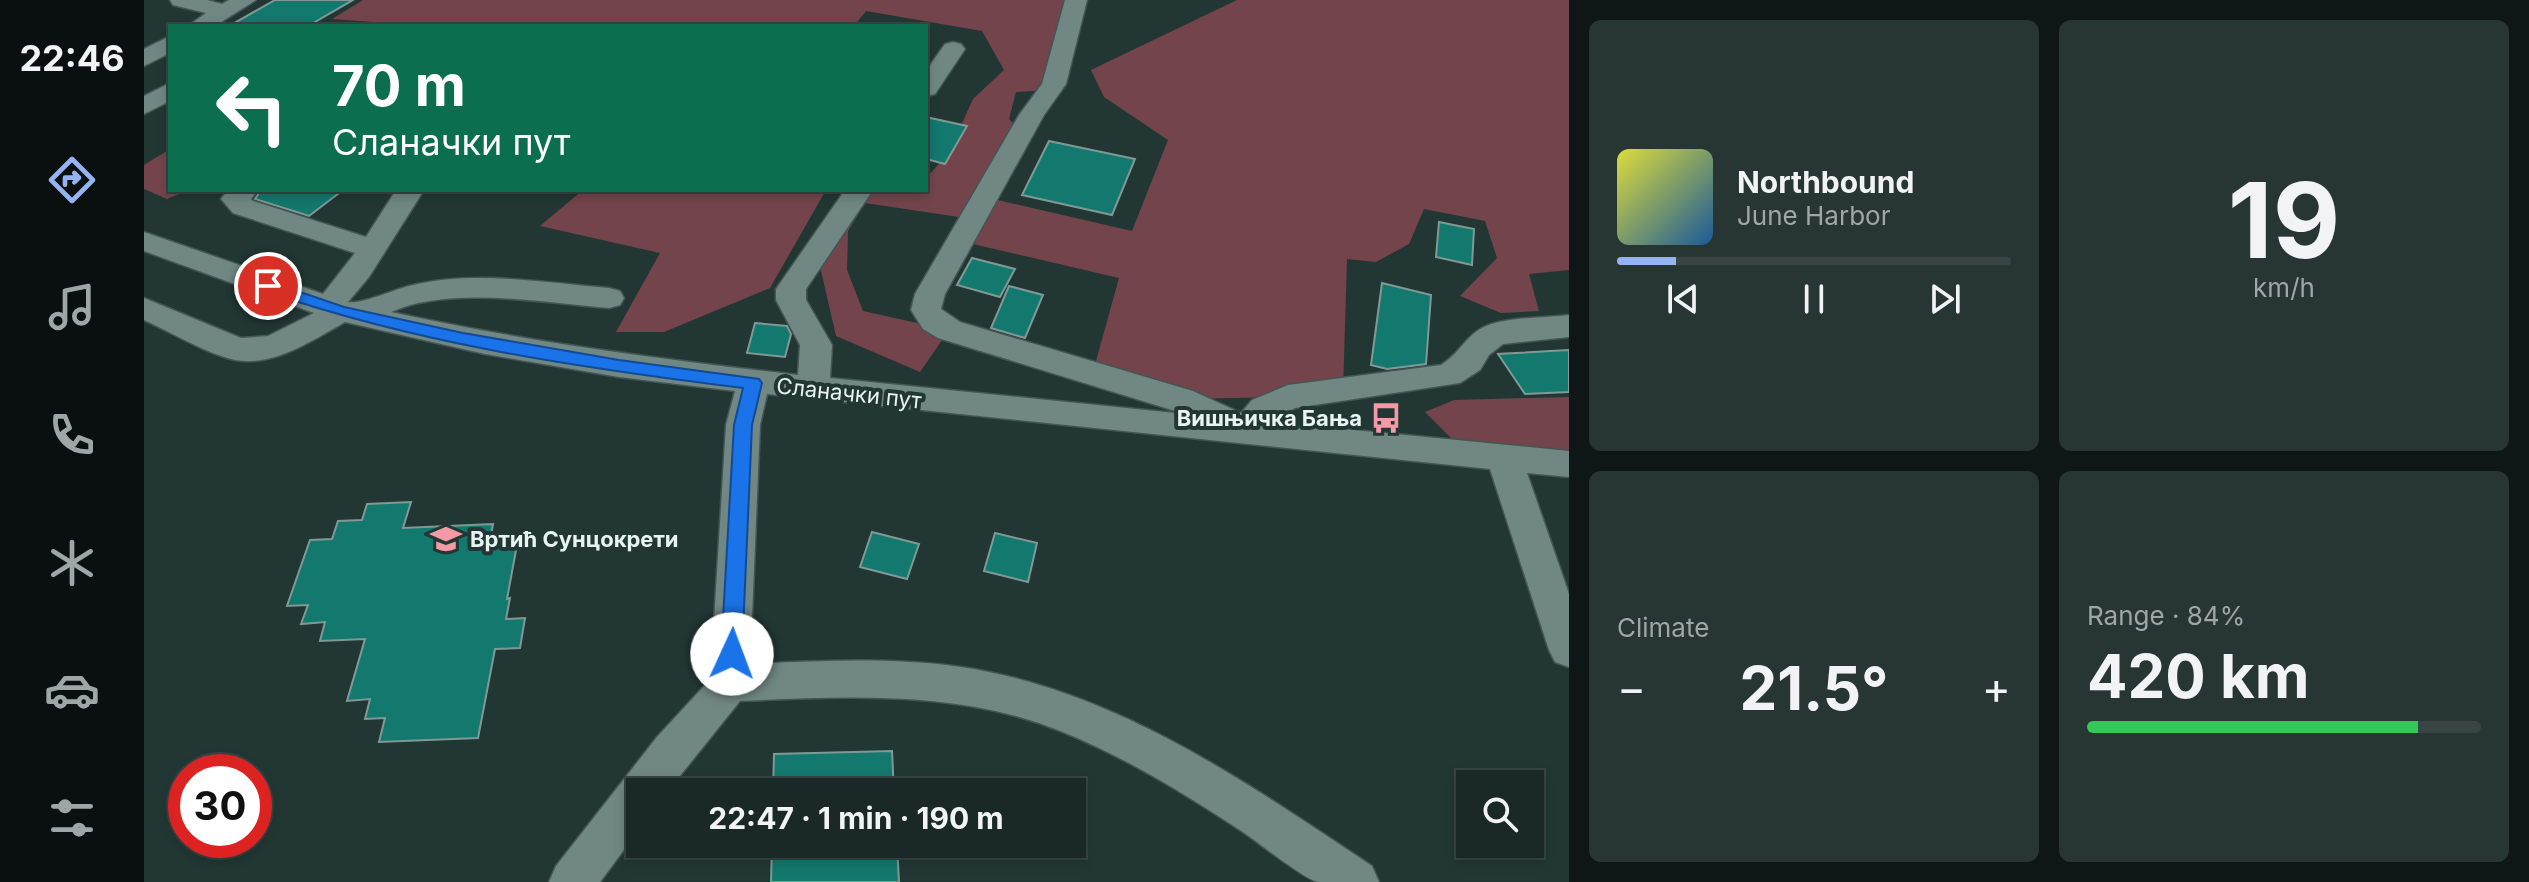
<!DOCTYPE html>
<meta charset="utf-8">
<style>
:root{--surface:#1a2927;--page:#273533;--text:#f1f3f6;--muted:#9fa6a7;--line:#384544;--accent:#95b2f1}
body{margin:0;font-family:Inter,sans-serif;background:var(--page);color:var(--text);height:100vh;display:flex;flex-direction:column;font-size:30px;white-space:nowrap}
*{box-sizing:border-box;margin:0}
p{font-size:26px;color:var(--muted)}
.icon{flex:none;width:44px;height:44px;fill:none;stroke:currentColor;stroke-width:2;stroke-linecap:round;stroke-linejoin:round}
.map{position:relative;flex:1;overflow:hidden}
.side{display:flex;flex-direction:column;gap:20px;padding:20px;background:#0e1715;width:960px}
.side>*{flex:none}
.banner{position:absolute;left:24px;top:24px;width:760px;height:168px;border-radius:0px;box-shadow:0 4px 12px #0003,0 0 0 2px var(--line);background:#0b6e4f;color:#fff;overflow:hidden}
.fabs{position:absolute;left:1312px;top:770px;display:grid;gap:16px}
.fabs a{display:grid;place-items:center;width:88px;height:88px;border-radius:0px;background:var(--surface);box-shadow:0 4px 12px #0003,0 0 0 2px var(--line);font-size:40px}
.speed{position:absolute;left:24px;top:754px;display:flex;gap:16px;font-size:40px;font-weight:700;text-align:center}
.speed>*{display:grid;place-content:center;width:104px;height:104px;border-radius:50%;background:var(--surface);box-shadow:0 4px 12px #0003,0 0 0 2px var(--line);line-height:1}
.speed .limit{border:12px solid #d22;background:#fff;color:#111}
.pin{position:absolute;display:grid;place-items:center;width:68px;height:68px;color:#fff;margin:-34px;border:4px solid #fff;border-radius:50%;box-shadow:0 2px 8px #0007}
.me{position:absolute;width:88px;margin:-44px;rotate:2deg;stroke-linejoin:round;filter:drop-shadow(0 0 6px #0008)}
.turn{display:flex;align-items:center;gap:28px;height:168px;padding:0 32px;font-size:36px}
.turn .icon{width:104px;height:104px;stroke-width:2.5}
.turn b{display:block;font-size:56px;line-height:68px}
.big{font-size:60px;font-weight:700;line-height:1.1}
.side .widget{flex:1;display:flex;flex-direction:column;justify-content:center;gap:12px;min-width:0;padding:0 28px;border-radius:12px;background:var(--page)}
.side .dial{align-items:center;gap:0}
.dial b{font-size:104px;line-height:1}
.song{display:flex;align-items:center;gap:24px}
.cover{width:96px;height:96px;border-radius:12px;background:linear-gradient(135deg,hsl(60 70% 55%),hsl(210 70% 35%))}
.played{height:8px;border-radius:4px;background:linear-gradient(90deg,var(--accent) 15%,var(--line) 15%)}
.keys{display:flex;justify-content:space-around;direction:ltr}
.heat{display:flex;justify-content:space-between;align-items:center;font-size:44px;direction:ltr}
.charge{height:12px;border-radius:6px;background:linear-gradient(90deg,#34c759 84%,var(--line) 0)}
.side .tiles{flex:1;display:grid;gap:20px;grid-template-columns:repeat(2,1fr)}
.trip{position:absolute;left:482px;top:778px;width:460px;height:80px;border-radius:0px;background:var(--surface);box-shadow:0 4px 12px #0003,0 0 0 2px var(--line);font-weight:700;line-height:80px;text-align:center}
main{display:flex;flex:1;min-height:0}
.tab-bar{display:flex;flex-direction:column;width:144px;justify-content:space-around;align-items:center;background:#0a1010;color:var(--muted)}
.tab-bar .icon{width:56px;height:56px}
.tab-bar .selected{color:var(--accent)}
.tab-bar b{font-size:36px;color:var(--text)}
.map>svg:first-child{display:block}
.green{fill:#73444b}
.building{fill:#13786d;stroke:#819995;stroke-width:2}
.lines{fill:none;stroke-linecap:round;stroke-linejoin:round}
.minor-casing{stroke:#445653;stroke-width:3}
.minor{fill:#708783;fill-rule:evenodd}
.route{fill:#1a73e8;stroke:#114b97;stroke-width:2}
.labels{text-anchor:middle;stroke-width:8;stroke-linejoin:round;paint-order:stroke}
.street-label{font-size:22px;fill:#e8f4f2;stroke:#223734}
.poi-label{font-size:22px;font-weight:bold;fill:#e8f4f2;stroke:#223734;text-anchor:end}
</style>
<main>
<nav class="tab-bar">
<b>22:46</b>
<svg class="icon selected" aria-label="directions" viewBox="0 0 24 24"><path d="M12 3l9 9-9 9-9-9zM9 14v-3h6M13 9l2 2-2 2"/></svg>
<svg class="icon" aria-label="music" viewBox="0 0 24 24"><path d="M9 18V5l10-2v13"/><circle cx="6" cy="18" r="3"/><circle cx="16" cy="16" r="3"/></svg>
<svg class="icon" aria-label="phone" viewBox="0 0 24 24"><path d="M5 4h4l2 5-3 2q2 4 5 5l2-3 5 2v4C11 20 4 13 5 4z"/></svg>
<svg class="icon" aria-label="climate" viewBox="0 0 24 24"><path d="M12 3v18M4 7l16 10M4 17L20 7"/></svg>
<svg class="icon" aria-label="car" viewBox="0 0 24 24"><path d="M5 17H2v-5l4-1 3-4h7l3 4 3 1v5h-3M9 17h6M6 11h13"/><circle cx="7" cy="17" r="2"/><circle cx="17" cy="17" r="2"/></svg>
<svg class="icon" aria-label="filters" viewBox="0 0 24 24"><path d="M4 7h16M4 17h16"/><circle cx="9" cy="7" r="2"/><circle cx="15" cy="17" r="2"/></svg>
</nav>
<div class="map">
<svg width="1425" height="882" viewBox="0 0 1425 882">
<rect width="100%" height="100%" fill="#223734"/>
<g class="green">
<polygon points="219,0 932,0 905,90 872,92 865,119 878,132 841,197 988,231 1024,140 960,97 947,70 1093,0 1425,0 1425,270 1385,274 1395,311 1357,313 1316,296 1353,258 1341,221 1280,209 1265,244 1232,262 1203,259 1199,391 1144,397 1037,399 949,372 975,278 816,241 828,219 721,203 704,231 703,270 719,311 805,330 776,372 692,336 672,249 715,190 782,190 782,178 804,154 829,99 860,70 838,31 722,11 710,26 254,26 256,24 188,19"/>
<polygon points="26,149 26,190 45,190 23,199 0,189 0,165"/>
<polygon points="439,190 682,190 626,288 520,332 472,332 516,253 396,226"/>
<polygon points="1425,397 1425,463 1323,454 1281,412 1310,400"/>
</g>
<g class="building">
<polygon points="131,0 209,0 164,26 85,26"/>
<polygon points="782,117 823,126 801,164 782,159"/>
<polygon points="905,141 991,159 968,215 878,195"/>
<polygon points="117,190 199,190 165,216 111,199"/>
<polygon points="1295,222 1330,229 1328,265 1292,257"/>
<polygon points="828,258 871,269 856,297 813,285"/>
<polygon points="1238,283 1287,295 1282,364 1243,369 1227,365"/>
<polygon points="865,286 899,295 881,338 847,328"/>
<polygon points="611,323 643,326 647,334 641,357 603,353"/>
<polygon points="1425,350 1425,392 1381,394 1354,354"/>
<polygon points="267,502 259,528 349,524 347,536 375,534 363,599 366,598 362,619 381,618 376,648 351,649 334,738 235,742 241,718 221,719 226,699 203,701 221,639 176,641 181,622 157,624 164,605 143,606 166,540 188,539 194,521 218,520 223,504"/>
<polygon points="728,532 775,544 763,579 716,567"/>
<polygon points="851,533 893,543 884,582 840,571"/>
<polygon points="748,751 750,792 629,792 630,754"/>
<polygon points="628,844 753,844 755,882 627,882"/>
</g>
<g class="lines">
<defs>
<g id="minor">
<polygon points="26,0 63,0 78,4 85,0 112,0 71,26 44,26 62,13 29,5"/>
<path d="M 921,0 L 943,0 L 922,84 L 900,115 L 801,294 L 797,309 L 816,322 L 1049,391 L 1097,413 L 1108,400 L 1144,385 L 1297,365 C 1316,353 1321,337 1338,328 C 1357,317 1402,318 1425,315 L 1425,337 L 1359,344 L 1345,355 L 1336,370 L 1316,383 L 1151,408 L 1128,422 L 1425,451 L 1425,477 L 1383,473 L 1425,594 L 1425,667 L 1411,662 L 1405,650 L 1346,469 L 623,394 L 616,425 L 606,664 C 676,661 747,657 817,667 C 971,690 1102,782 1228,866 L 1235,882 C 1216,882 1193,882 1174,882 C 1160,879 1114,842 1099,832 C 1041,794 983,758 919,732 C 817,690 705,696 596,701 L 523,792 L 496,792 L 496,828 L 456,882 L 405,882 L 412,866 L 513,737 L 561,685 L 568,654 L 582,425 L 591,391 L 475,377 L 341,354 L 201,322 C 169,340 130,367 91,360 C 61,353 29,333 0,320 L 0,298 L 97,338 L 124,336 L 170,313 L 0,251 L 0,232 L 179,294 L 211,253 L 89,213 L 77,199 L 84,190 L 114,190 L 107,199 L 109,201 L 222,237 L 252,190 L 280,190 L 225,277 L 204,302 C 217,305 253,288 269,285 C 332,270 401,283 465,288 L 476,291 L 480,298 L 476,305 L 465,308 C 400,303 308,285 247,312 C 384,342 515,359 654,375 L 656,345 L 632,300 L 632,289 L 701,190 L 729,190 L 662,289 L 662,300 L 688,345 L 686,378 L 1041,414 L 794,338 L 779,329 L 767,310 L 771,294 L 875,115 L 898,84 Z"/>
<polygon points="26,36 26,53 0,66 0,49"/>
<polygon points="809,42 817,44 821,49 791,94 782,96 782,71 801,44"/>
<polygon points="26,83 26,101 0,114 0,96"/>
</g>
</defs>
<use href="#minor" class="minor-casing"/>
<use href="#minor" class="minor"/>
</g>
<path class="route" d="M 124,281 L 200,307 L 319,333 L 475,360 L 615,379 L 618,383 L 608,425 L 598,654 L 595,661 L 588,664 L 580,661 L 577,654 L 590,425 L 599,388 C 437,368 273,344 118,290 L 118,282 Z"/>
<defs>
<symbol id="bus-bare" viewBox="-9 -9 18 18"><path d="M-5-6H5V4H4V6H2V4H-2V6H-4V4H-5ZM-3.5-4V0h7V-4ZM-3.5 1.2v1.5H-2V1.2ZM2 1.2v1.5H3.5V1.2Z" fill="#f49aa6" stroke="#223734" stroke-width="2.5" paint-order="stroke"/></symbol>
<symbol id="school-bare" viewBox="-9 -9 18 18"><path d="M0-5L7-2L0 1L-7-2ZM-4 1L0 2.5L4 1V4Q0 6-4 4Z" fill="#f49aa6" stroke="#223734" stroke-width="2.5" paint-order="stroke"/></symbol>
</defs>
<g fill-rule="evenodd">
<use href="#bus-bare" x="1220" y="396" width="44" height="44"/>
<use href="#school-bare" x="280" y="517" width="44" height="44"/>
</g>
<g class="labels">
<g class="street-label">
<text transform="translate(705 393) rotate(6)" y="8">Сланачки пут</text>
</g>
<g class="poi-label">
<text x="1218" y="426">Вишњичка Бања</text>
<text x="326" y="547" text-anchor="start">Вртић Сунцокрети</text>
</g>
</g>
</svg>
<div class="fabs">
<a><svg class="icon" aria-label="search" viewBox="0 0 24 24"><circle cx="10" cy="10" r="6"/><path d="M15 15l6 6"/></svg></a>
</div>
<div class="speed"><div class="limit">30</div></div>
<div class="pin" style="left:124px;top:286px;background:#d93025"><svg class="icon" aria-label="arrive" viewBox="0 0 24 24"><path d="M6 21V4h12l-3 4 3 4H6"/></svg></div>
<svg class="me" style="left:588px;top:654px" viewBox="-20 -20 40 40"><circle r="19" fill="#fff"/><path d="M0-13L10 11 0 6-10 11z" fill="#1a73e8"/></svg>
<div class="trip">22:47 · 1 min · 190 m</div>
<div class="banner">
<div class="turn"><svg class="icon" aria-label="left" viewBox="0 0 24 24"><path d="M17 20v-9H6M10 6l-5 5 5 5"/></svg><div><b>70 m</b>Сланачки пут</div></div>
</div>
</div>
<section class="side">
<div class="tiles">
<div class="widget">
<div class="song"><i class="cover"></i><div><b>Northbound</b><p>June Harbor</p></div></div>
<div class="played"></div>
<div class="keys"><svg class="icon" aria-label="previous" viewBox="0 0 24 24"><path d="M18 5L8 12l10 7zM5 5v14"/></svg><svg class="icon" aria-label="pause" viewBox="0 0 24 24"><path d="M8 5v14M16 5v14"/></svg><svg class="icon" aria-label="next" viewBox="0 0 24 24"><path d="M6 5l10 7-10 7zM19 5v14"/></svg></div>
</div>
<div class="widget dial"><b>19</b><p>km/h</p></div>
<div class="widget"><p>Climate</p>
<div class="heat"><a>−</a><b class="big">21.5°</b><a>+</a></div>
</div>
<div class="widget"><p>Range · 84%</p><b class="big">420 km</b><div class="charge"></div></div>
</div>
</section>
</main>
